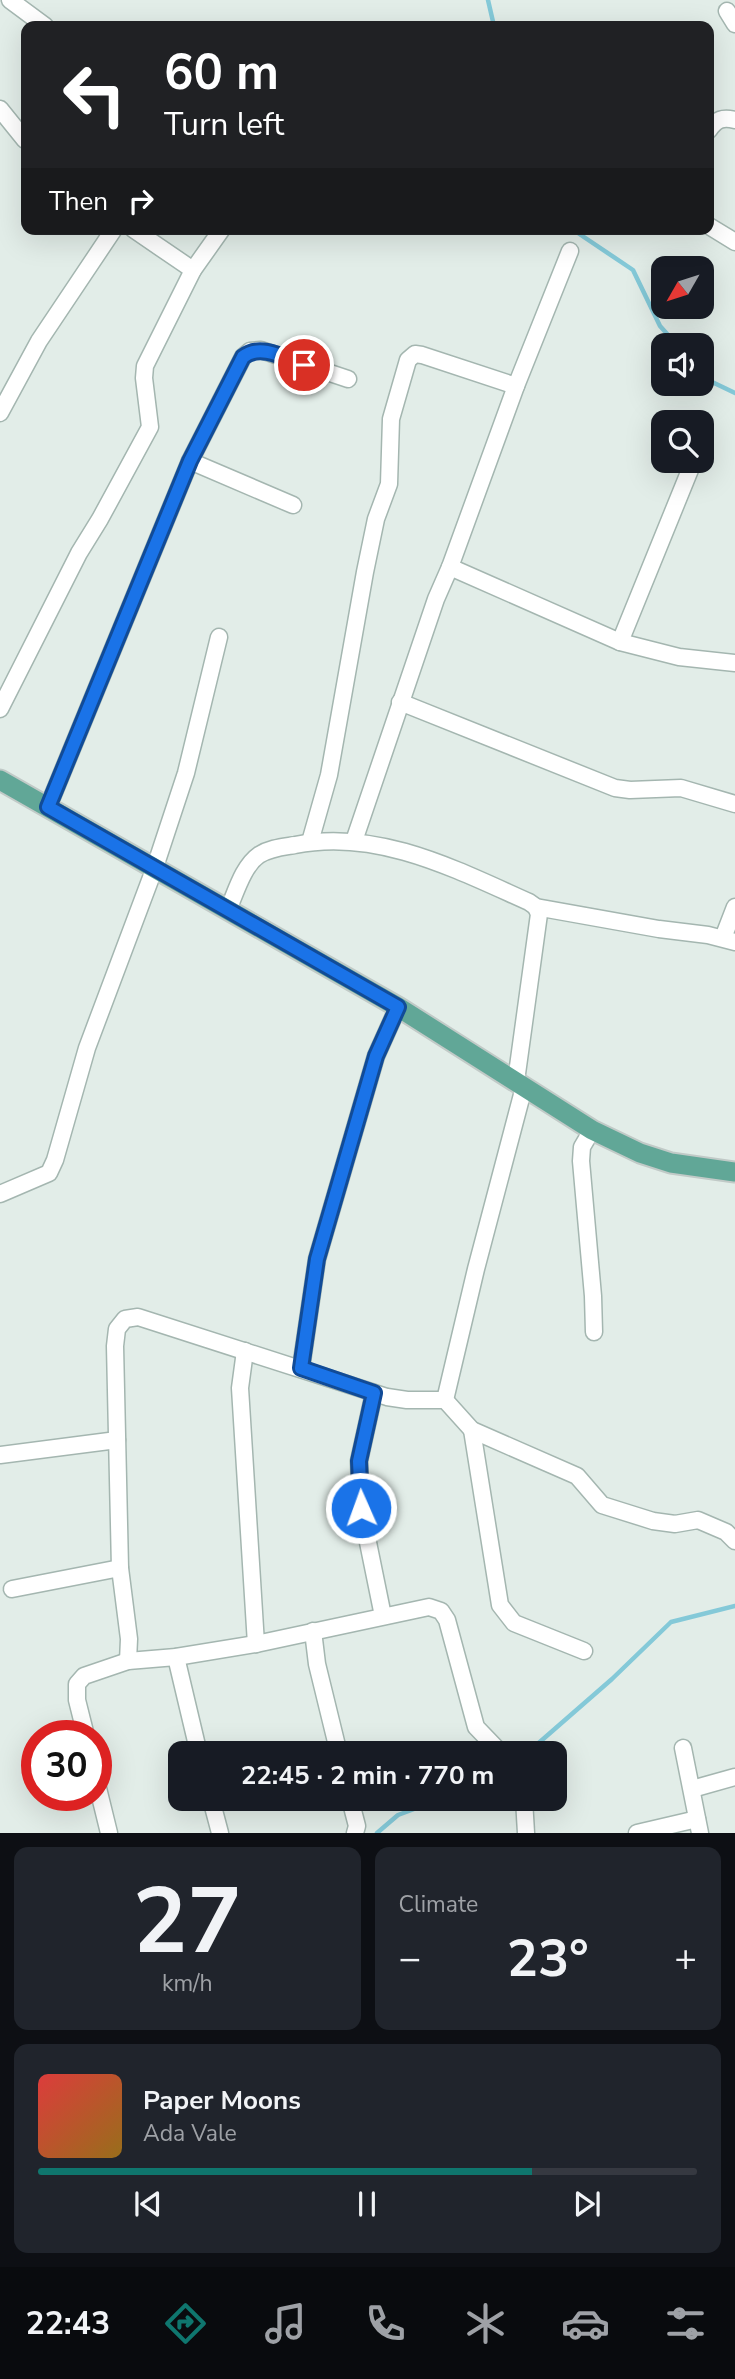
<!DOCTYPE html>
<meta charset="utf-8">
<style>
:root{--surface:#171b24;--page:#20242c;--text:#f1f3f6;--muted:#9ea1a6;--line:#363941;--accent:#0f766e}
body{margin:0;font-family:"Nunito Sans",sans-serif;background:var(--page);color:var(--text);height:100vh;display:flex;flex-direction:column;font-size:26px;white-space:nowrap}
*{box-sizing:border-box;margin:0}
p{font-size:23px;color:var(--muted)}
.icon{flex:none;width:38px;height:38px;fill:none;stroke:currentColor;stroke-width:2;stroke-linecap:round;stroke-linejoin:round}
.map{position:relative;height:1833px;overflow:hidden}
.sheet{display:flex;flex-direction:column;gap:14px;padding:14px;background:#0d0f14;flex:1}
.sheet>*{flex:none}
.guide{position:absolute;left:21px;top:21px;width:693px;height:214px;border-radius:14px;box-shadow:0 7px 28px #0002;background:#202124;color:#fff;overflow:hidden}
.needle{width:46px;rotate:231deg}
.buttons{position:absolute;left:651px;top:256px;display:grid;gap:14px}
.buttons a{display:grid;place-items:center;width:63px;height:63px;border-radius:14px;background:var(--surface);box-shadow:0 7px 28px #0002;font-size:35px}
.speed{position:absolute;left:21px;top:1720px;display:flex;gap:14px;font-size:35px;font-weight:700;text-align:center}
.speed>*{display:grid;place-content:center;width:91px;height:91px;border-radius:50%;background:var(--surface);box-shadow:0 7px 28px #0002;line-height:1}
.speed .limit{border:10px solid #d22;background:#fff;color:#111}
.pin{position:absolute;display:grid;place-items:center;width:60px;height:60px;color:#fff;margin:-30px;border:4px solid #fff;border-radius:50%;box-shadow:0 2px 7px #0007}
.me{position:absolute;width:77px;margin:-38px;rotate:358deg;stroke-linejoin:round;filter:drop-shadow(0 0 5px #0008)}
.turn{display:flex;align-items:center;gap:24px;height:147px;padding:0 28px;font-size:32px}
.turn .icon{width:91px;height:91px;stroke-width:2.5}
.turn b{display:block;font-size:49px;line-height:60px}
.then{display:flex;align-items:center;height:66px;padding:0 28px;background:#0003;gap:14px;font-size:26px}
.big{font-size:52px;font-weight:700;line-height:1.1}
.sheet .tile{flex:1;display:flex;flex-direction:column;justify-content:center;gap:10px;min-width:0;padding:0 24px;border-radius:14px;background:var(--page)}
.sheet .dial{align-items:center;gap:0}
.dial b{font-size:91px;line-height:1}
.song{display:flex;align-items:center;gap:21px}
.cover{width:84px;height:84px;border-radius:10px;background:linear-gradient(135deg,hsl(0 70% 55%),hsl(40 70% 35%))}
.played{height:7px;border-radius:4px;background:linear-gradient(90deg,var(--accent) 75%,var(--line) 75%)}
.keys{display:flex;justify-content:space-around;direction:ltr}
.heat{display:flex;justify-content:space-between;align-items:center;font-size:38px;direction:ltr}
.sheet .tiles{flex:1;display:grid;gap:14px;grid-template-columns:1fr 1fr}
.tile:last-child{grid-column:span 2}
.trip{position:absolute;left:168px;top:1741px;width:399px;height:70px;border-radius:14px;background:var(--surface);box-shadow:0 7px 28px #0002;font-weight:700;line-height:70px;text-align:center}
.menu{display:flex;height:112px;justify-content:space-around;align-items:center;background:#090b0e;color:var(--muted)}
.menu .icon{width:49px;height:49px}
.menu .current{color:var(--accent)}
.menu b{font-size:32px;color:var(--text)}
.map>svg:first-child{display:block}
.lines{fill:none;stroke-linecap:round;stroke-linejoin:round}
.stream{stroke:#84c9d8;stroke-width:4.5}
.minor-casing{stroke:#a4b6b0;stroke-width:19}
.major-casing{stroke:#c1cac7;stroke-width:23}
.minor{stroke:#fff;stroke-width:16}
.major{stroke:#61a797;stroke-width:19}
.route-casing{stroke:#114b97;stroke-width:18}
.route{stroke:#1a73e8;stroke-width:12}
</style>
<div class="map">
<svg width="735" height="1833" viewBox="0 0 735 1833">
<rect width="100%" height="100%" fill="#e2ede8"/>
<g class="lines">
<g class="stream">
<polyline points="488,0 494,26"/>
<polyline points="572,229 633,270 660,326 677,345"/>
<polyline points="702,372 710,381 735,393"/>
<polyline points="526,1754 612,1679 671,1622 735,1606"/>
<polyline points="377,1833 398,1815 441,1799"/>
</g>
<defs>
<g id="minor">
<polyline points="10,0 45,26"/>
<polyline points="727,11 735,24"/>
<polyline points="0,109 25,140"/>
<path d="M 709,130 C 716,119 723,117 735,120"/>
<polyline points="709,226 735,242"/>
<polyline points="133,229 193,270"/>
<polyline points="0,413 39,341 114,229"/>
<polyline points="190,461 293,505"/>
<polyline points="450,567 620,642 679,657 735,663"/>
<polyline points="620,642 694,460"/>
<polyline points="400,702 615,788 630,790 681,788 735,804"/>
<polyline points="0,709 79,553 100,519 150,427 144,378 145,366 193,270 222,229"/>
<polyline points="48,807 190,461 243,357 250,351 261,350 348,379"/>
<polyline points="354,841 436,599 450,567 516,386 570,251"/>
<polyline points="310,842 329,775 365,572 376,519 389,484 391,419 408,360 415,354 422,355 516,386"/>
<path d="M 228,910 C 236,892 243,866 259,855 C 270,848 283,847 295,845 C 377,828 457,870 529,902 L 536,907 L 659,929 L 708,935 L 735,942"/>
<polyline points="723,938 735,907"/>
<polyline points="516,1081 539,914 536,907"/>
<polyline points="592,1130 582,1147 581,1161 593,1296 594,1332"/>
<polyline points="0,1194 49,1173 55,1160 87,1048 155,867 186,773 219,637"/>
<polyline points="245,1351 240,1388 256,1644"/>
<polyline points="301,1368 317,1259 376,1056 398,1007"/>
<polyline points="374,1393 359,1461 361,1508 383,1616"/>
<polyline points="445,1400 476,1269 524,1087"/>
<polyline points="472,1430 500,1605 514,1623 584,1651"/>
<polyline points="0,1455 117,1440"/>
<polyline points="12,1589 120,1568"/>
<polyline points="313,1631 317,1664 339,1754"/>
<polyline points="176,1657 199,1754"/>
<polyline points="128,1661 129,1639 120,1568 115,1346 117,1329 125,1319 138,1317 387,1397 407,1400 445,1400 472,1430 577,1476 602,1505 653,1521 675,1524 698,1520 726,1532 735,1541"/>
<polyline points="86,1736 77,1700 77,1684 84,1676 128,1661 176,1657 256,1644 429,1607 441,1611 447,1620 476,1727 502,1754"/>
<polyline points="683,1748 700,1833"/>
<polyline points="96,1780 109,1833"/>
<polyline points="692,1789 735,1777"/>
<polyline points="211,1799 220,1833"/>
<polyline points="350,1799 357,1826 355,1833"/>
<polyline points="524,1799 526,1833"/>
<polyline points="637,1833 697,1819"/>
</g>
<polyline id="major" points="0,780 398,1007 592,1130 640,1153 671,1163 735,1172"/>
</defs>
<use href="#minor" class="minor-casing"/>
<use href="#major" class="major-casing"/>
<use href="#minor" class="minor"/>
<use href="#major" class="major"/>
</g>
<g class="lines">
<defs>
<path id="route" d="M 304,365 C 285,358 260,343 243,357 L 190,461 L 48,807 L 398,1007 L 376,1056 L 317,1259 L 301,1368 L 374,1393 L 359,1461 L 361,1508"/>
</defs>
<use href="#route" class="route-casing"/>
<use href="#route" class="route"/>
</g>
</svg>
<div class="buttons">
<a><svg class="needle" viewBox="-14 -14 28 28"><path d="M0-13l5 13h-10z" fill="#e53935"/><path d="M0 13l5-13h-10z" fill="#9ea1a6"/></svg></a>
<a><svg class="icon" aria-label="sound" viewBox="0 0 24 24"><path d="M4 9h4l5-4v14l-5-4H4zM17 9q2 3 0 6"/></svg></a>
<a><svg class="icon" aria-label="search" viewBox="0 0 24 24"><circle cx="10" cy="10" r="6"/><path d="M15 15l6 6"/></svg></a>
</div>
<div class="speed"><div class="limit">30</div></div>
<div class="pin" style="left:304px;top:365px;background:#d93025"><svg class="icon" aria-label="arrive" viewBox="0 0 24 24"><path d="M6 21V4h12l-3 4 3 4H6"/></svg></div>
<svg class="me" style="left:361px;top:1508px" viewBox="-20 -20 40 40"><circle r="17" fill="#1a73e8" stroke="#fff" stroke-width="3"/><path d="M0-11L8 9 0 5-8 9z" fill="#fff"/></svg>
<div class="trip">22:45 · 2 min · 770 m</div>
<div class="guide">
<div class="turn"><svg class="icon" aria-label="left" viewBox="0 0 24 24"><path d="M17 20v-9H6M10 6l-5 5 5 5"/></svg><div><b>60 m</b>Turn left</div></div>
<div class="then">Then<svg class="icon" aria-label="right" viewBox="0 0 24 24"><path d="M7 20v-9h11M14 6l5 5-5 5"/></svg></div>
</div>
</div>
<section class="sheet">
<div class="tiles">
<div class="tile dial"><b>27</b><p>km/h</p></div>
<div class="tile"><p>Climate</p>
<div class="heat"><a>−</a><b class="big">23°</b><a>+</a></div>
</div>
<div class="tile">
<div class="song"><i class="cover"></i><div><b>Paper Moons</b><p>Ada Vale</p></div></div>
<div class="played"></div>
<div class="keys"><svg class="icon" aria-label="previous" viewBox="0 0 24 24"><path d="M18 5L8 12l10 7zM5 5v14"/></svg><svg class="icon" aria-label="pause" viewBox="0 0 24 24"><path d="M8 5v14M16 5v14"/></svg><svg class="icon" aria-label="next" viewBox="0 0 24 24"><path d="M6 5l10 7-10 7zM19 5v14"/></svg></div>
</div>
</div>
</section>
<nav class="menu">
<b>22:43</b>
<svg class="icon current" aria-label="directions" viewBox="0 0 24 24"><path d="M12 3l9 9-9 9-9-9zM9 14v-3h6M13 9l2 2-2 2"/></svg>
<svg class="icon" aria-label="music" viewBox="0 0 24 24"><path d="M9 18V5l10-2v13"/><circle cx="6" cy="18" r="3"/><circle cx="16" cy="16" r="3"/></svg>
<svg class="icon" aria-label="phone" viewBox="0 0 24 24"><path d="M5 4h4l2 5-3 2q2 4 5 5l2-3 5 2v4C11 20 4 13 5 4z"/></svg>
<svg class="icon" aria-label="climate" viewBox="0 0 24 24"><path d="M12 3v18M4 7l16 10M4 17L20 7"/></svg>
<svg class="icon" aria-label="car" viewBox="0 0 24 24"><path d="M5 17H2v-5l4-1 3-4h7l3 4 3 1v5h-3M9 17h6M6 11h13"/><circle cx="7" cy="17" r="2"/><circle cx="17" cy="17" r="2"/></svg>
<svg class="icon" aria-label="filters" viewBox="0 0 24 24"><path d="M4 7h16M4 17h16"/><circle cx="9" cy="7" r="2"/><circle cx="15" cy="17" r="2"/></svg>
</nav>
